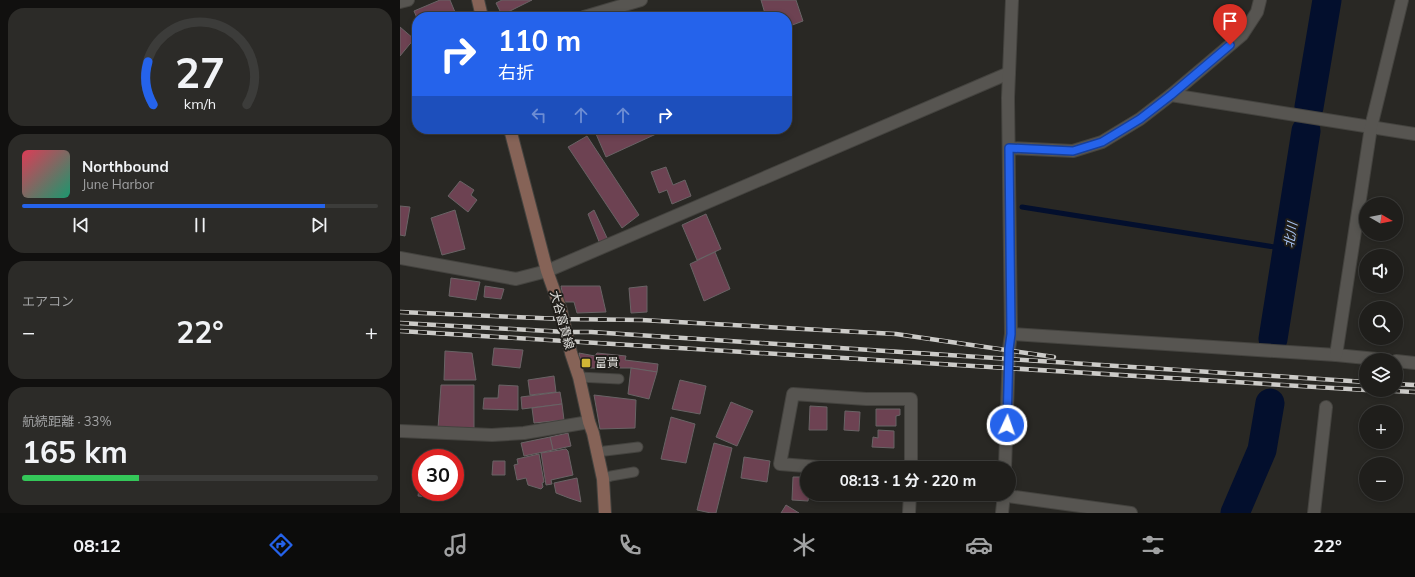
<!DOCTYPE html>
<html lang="ja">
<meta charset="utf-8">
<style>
:root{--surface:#1f1e1b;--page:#2c2b28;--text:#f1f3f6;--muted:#a1a2a3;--line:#3c3c3a;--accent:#2563eb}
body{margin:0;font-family:Mulish,"Noto Sans JP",sans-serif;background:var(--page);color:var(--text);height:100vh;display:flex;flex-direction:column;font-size:15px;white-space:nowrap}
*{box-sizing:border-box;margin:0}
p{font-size:13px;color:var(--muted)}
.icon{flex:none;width:22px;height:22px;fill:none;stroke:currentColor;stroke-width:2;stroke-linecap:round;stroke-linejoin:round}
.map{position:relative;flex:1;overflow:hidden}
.drawer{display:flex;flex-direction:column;gap:8px;padding:8px;background:#11100f;width:400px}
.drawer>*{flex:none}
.banner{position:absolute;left:12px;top:12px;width:380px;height:122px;border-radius:16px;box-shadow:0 2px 6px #0003,0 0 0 1px var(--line);background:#2563eb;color:#fff;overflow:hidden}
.needle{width:26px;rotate:99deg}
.buttons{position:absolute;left:959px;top:197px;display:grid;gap:8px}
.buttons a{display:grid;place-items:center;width:44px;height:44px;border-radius:50%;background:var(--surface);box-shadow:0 2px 6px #0003,0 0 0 1px var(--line);font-size:20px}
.speed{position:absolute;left:12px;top:449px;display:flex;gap:8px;font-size:20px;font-weight:700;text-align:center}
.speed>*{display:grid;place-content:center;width:52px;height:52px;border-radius:50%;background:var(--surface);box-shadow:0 2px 6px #0003,0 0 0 1px var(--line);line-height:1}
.speed .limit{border:6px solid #d22;background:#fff;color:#111}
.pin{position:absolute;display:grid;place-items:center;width:34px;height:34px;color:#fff;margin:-41px -17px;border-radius:50% 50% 50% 0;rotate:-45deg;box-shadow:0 0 4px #0007}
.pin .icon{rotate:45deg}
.me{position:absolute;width:44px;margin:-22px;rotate:3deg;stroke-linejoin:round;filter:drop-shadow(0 0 3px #0008)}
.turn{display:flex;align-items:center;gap:14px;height:84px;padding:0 20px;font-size:18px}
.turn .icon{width:52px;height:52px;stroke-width:2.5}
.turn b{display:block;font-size:28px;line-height:34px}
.lanes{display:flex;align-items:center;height:38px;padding:0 20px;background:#0003;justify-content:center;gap:20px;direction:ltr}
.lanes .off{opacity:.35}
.big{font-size:30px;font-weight:700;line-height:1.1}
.drawer .card{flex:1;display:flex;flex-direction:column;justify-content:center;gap:6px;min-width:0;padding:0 14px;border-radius:16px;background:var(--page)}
.drawer .dial{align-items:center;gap:0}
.dial svg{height:104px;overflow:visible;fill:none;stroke:var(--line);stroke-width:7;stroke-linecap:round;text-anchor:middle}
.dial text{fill:var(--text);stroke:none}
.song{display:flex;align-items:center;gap:12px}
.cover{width:48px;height:48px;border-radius:6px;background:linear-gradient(135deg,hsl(350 70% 55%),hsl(160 70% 35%))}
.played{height:4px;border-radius:2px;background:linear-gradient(90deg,var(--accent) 85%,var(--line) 85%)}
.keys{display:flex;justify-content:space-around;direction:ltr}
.heat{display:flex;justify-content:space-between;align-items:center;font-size:22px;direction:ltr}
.charge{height:6px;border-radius:3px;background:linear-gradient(90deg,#34c759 33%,var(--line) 0)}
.trip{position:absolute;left:400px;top:461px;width:216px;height:40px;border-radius:20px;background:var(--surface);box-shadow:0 2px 6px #0003,0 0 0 1px var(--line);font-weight:700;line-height:40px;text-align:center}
.menu{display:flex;height:64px;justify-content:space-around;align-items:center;background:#0c0c0b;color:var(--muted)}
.menu .icon{width:28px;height:28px}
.menu .on{color:var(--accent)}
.menu b{font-size:18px;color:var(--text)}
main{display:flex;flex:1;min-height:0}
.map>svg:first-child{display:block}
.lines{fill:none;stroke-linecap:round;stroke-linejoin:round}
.stream{stroke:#030f2d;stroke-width:5}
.river{stroke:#030f2d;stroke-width:29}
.building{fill:#6d4252;stroke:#696365}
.lane-casing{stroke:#44433f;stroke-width:11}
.street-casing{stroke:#44433f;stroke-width:14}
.secondary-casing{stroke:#44433f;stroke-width:14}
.lane{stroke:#575551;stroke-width:9}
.street{stroke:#575551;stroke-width:12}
.secondary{stroke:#866357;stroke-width:12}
.rail-casing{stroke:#cccbc8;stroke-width:4.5}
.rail{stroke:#201e1a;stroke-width:3;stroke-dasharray:9;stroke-linecap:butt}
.route-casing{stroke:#184099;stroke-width:10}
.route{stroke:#2563eb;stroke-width:7}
.poi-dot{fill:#d2b635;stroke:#201e1a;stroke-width:1.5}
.labels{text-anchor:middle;stroke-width:4;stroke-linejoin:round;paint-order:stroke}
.street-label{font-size:12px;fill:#e2e1de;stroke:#201e1a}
.poi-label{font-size:12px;fill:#e2e1de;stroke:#201e1a;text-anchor:start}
.water-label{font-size:13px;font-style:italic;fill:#a8c4f4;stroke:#201e1a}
</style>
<main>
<section class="drawer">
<div class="card dial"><svg viewBox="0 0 100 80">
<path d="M14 69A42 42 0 1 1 86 69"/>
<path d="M14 69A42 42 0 0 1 10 36" stroke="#2563eb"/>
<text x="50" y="56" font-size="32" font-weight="700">27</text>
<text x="50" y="72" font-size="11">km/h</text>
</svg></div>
<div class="card">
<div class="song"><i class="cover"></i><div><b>Northbound</b><p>June Harbor</p></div></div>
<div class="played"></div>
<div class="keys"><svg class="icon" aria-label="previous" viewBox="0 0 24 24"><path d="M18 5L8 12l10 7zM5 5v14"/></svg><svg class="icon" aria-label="pause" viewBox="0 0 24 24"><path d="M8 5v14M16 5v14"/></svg><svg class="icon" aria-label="next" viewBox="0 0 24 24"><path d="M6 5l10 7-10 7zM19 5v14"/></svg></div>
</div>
<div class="card"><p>エアコン</p>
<div class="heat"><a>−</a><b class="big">22°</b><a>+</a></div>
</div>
<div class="card"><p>航続距離 · 33%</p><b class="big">165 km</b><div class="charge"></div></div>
</section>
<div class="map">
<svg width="1015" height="513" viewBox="0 0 1015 513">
<rect width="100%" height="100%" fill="#292824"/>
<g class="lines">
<polyline class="stream" points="622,207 887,249"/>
<g class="river">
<polyline points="909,107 927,0"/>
<polyline points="873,339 906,131"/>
<polyline points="835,513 862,450 870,403"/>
</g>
</g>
<g class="building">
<polygon points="40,0 50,0 57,17 17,17 17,18 14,11"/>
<polygon points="102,0 132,0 102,15 96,3"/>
<polygon points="361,0 396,0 403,21 387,27 387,17 366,17"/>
<polygon points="261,14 262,17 252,17"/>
<polygon points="0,27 14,39 0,56"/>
<polygon points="63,129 79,129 79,130 65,134"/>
<polygon points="207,129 267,129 206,157 196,134"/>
<polygon points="187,136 239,215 222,228 168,147"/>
<polygon points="266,167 273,185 285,180 291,196 272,204 267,190 259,193 251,172"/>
<polygon points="60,181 74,190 71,195 77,200 68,212 48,196"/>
<polygon points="0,206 10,207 5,236 0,235"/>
<polygon points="55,210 65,249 42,255 31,218"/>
<polygon points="194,210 208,240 200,244 188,214"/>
<polygon points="306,214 321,249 297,260 282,225"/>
<polygon points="315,252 330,289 304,301 290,264"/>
<polygon points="51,278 80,282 76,300 49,296"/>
<polygon points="85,286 104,289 101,299 84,297"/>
<polygon points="161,286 200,286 206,312 177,313 174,302 164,302"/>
<polygon points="247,286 247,312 231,313 229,288"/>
<polygon points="94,348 123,350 120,368 92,365"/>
<polygon points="45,351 72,353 76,380 44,380"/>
<polygon points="179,353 195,356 197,353 226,356 225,360 258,364 257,372 231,368 182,368"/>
<polygon points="231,368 257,372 249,399 228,394"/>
<polygon points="154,376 156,392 130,395 128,380"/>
<polygon points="280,380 306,386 300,414 272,409"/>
<polygon points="41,385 74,385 74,430 38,428"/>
<polygon points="99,385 118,386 118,410 83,409 84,398 98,398"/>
<polygon points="160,392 162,404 122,409 121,397"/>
<polygon points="194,395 236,400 235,428 200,429"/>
<polygon points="331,402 353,411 337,446 316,437"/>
<polygon points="162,404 164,420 134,423 132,408"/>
<polygon points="410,406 427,407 427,430 409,430"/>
<polygon points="476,409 500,409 500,415 496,416 496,426 476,426"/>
<polygon points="445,411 460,412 459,431 444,430"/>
<polygon points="271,417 295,424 286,463 261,459"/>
<polygon points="478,430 494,431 494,448 472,447 473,437 478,438"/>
<polygon points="168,433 171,446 153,450 150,437"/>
<polygon points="150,437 153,450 124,456 121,443"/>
<polygon points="314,443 332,448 316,513 311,513 297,510"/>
<polygon points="166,449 168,451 173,475 151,480 152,484 146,485 141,453"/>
<polygon points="139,454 144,482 142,483 143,487 141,489 128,485 126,478 117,480 114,465 118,464 117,459"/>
<polygon points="24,455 44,457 23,458"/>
<polygon points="344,457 370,461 367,482 341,478"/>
<polygon points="93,461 105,461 105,475 92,475"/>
<polygon points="21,474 21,492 39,492 38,498 18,496"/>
<polygon points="393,477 407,477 407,494 409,494 408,501 392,500"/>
<polygon points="177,478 181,502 169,498 156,493 154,483"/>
<polygon points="386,505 399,513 381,513"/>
</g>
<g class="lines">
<defs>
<g id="lane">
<polyline points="179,377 219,379"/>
<polyline points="197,452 238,447"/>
<polyline points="203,479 211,476 234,472"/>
</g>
<g id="street">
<polyline points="0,2 8,0"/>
<polyline points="184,17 241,0"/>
<polyline points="771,95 842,35 857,12 860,0"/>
<polyline points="609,148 673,151 702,142 740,119 771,95 1015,134"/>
<polyline points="0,258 116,279 147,271 609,73"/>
<polyline points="611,334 936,355 987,360"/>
<polyline points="936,355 971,127 1002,0"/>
<polyline points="996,361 1015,363"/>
<polyline points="0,431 92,435 124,433 189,422"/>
<polyline points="430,468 380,464 393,394 466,399 511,399 511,468"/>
<polyline points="605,468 609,349 611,334 608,98 612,0"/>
<polyline points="593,494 731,513"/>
<polyline points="509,513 510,494"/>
<polyline points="602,513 604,494"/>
<polyline points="914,513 926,407"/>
</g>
<g id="secondary">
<polyline points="78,0 82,17"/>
<polyline points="110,129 147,271 161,310 171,353 179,377 189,422 193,433 203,479 205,513"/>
</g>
</defs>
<use href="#lane" class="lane-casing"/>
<use href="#street" class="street-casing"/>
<use href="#secondary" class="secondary-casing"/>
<use href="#lane" class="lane"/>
<use href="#street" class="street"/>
<use href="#secondary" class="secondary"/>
<defs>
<g id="rail">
<polyline points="0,312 163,319 241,320 496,334 654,357"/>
<polyline points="0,323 166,332 191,332 966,382"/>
<polyline points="0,331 966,390"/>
<polyline points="996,384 1015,385"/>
<polyline points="973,390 1015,392"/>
</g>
</defs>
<use href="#rail" class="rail-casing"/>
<use href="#rail" class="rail"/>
</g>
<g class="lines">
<defs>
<polyline id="route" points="607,425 609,349 611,334 609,148 673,151 702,142 740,119 771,95 830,45"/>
</defs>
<use href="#route" class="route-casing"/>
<use href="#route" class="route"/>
</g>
<rect class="poi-dot" x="181" y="358" width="10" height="10" rx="2"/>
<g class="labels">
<g class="street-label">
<text transform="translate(162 320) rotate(75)" y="4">大谷富貴線</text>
</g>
<g class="poi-label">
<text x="195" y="367">富貴</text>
</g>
<g class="water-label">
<text transform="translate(890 235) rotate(-81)" y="5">北川</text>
</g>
</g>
</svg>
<div class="buttons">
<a><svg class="needle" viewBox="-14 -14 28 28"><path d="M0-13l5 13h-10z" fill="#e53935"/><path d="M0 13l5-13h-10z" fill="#a1a2a3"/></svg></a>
<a><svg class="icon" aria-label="sound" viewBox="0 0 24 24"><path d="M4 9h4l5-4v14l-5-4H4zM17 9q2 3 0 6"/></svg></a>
<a><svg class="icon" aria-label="search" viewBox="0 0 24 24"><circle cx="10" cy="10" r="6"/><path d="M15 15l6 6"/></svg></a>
<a><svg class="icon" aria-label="layers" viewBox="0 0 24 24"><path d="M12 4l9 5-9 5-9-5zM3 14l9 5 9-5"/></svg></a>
<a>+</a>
<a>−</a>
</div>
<div class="speed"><div class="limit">30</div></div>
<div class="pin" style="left:830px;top:45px;background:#d93025"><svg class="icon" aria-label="arrive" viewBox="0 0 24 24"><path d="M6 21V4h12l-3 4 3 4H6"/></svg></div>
<svg class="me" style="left:607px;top:425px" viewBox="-20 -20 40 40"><circle r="17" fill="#2563eb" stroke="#fff" stroke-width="3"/><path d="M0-11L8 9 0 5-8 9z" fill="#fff"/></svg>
<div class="trip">08:13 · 1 分 · 220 m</div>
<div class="banner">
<div class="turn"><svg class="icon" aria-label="right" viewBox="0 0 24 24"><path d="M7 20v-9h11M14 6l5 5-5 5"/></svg><div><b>110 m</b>右折</div></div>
<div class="lanes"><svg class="icon off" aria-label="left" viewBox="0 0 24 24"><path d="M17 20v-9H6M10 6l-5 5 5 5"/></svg><svg class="icon off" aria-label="ahead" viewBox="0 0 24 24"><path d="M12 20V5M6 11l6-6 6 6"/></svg><svg class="icon off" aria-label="ahead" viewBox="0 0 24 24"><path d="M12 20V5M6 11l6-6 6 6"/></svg><svg class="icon" aria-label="right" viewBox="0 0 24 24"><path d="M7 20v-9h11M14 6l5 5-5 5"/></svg></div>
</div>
</div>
</main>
<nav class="menu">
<b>08:12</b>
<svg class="icon on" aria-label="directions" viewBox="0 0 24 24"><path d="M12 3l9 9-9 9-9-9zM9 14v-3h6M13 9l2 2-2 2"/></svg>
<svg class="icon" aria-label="music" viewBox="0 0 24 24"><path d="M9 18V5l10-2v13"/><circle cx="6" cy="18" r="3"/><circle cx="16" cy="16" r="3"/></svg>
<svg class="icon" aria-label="phone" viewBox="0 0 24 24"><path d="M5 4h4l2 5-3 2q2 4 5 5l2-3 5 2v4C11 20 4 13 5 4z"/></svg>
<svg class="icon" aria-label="climate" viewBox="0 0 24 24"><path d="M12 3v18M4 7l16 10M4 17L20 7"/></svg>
<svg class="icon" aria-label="car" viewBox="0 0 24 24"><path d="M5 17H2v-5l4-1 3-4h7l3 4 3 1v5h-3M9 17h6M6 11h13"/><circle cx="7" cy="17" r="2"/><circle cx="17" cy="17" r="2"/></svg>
<svg class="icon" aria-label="filters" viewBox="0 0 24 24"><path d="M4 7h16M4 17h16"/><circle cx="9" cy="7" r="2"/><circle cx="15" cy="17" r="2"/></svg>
<b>22°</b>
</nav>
